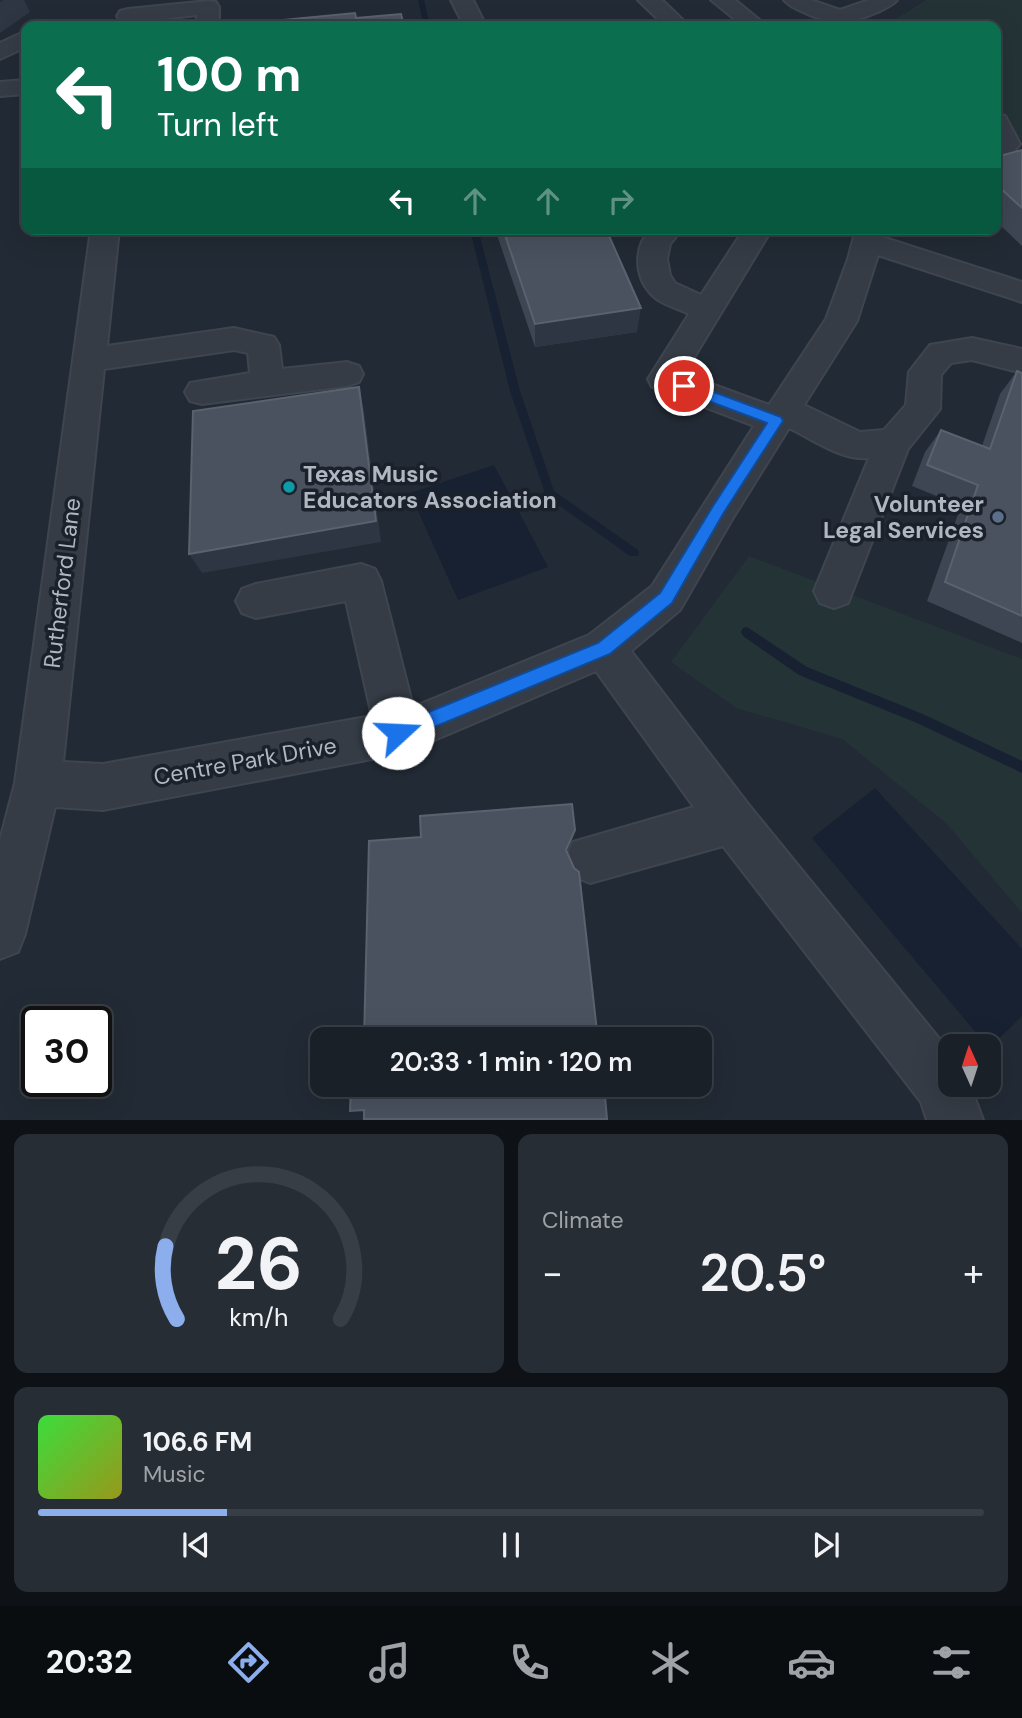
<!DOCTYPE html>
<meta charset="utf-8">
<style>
:root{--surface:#1a2028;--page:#272d34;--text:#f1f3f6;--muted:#9fa3a8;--line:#383e45;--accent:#8caeec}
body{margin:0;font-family:"DM Sans",sans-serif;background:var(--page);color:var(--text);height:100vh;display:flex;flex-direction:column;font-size:26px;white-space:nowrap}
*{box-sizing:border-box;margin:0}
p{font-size:23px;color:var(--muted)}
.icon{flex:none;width:38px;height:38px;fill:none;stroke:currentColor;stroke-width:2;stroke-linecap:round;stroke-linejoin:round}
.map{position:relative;height:1120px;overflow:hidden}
.panel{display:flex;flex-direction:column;gap:14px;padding:14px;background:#0e1216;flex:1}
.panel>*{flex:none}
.guide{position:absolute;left:21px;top:21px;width:980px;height:214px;border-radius:14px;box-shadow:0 7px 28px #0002,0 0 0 2px var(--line);background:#0b6e4f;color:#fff;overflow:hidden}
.needle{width:46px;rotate:357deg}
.fabs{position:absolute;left:938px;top:1034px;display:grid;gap:14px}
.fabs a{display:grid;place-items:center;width:63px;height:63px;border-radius:14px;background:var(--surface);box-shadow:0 7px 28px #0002,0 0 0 2px var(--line);font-size:35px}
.speed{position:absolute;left:21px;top:1006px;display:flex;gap:14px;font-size:35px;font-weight:700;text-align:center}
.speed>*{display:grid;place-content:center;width:91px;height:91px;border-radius:50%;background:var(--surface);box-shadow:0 7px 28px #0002,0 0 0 2px var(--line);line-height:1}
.speed .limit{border:4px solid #111;border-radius:10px;background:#fff;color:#111}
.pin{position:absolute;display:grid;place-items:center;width:60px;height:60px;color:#fff;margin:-30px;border:4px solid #fff;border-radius:50%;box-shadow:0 2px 7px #0007}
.me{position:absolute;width:77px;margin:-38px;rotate:70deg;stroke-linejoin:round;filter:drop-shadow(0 0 5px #0008)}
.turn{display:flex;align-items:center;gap:24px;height:147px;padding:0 21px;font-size:32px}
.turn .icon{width:91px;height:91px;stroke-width:2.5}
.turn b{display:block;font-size:49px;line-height:60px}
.lanes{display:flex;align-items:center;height:66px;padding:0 21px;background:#0003;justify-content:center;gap:35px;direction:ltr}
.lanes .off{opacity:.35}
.big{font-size:52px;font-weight:600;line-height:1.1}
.panel .card{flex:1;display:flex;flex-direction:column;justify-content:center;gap:10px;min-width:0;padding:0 24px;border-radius:14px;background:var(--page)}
.panel .dial{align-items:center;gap:0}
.dial svg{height:182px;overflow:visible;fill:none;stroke:var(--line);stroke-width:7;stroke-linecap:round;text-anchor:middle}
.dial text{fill:var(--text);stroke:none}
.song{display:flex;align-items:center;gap:21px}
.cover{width:84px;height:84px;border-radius:10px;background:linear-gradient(135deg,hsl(120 70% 55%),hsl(60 70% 35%))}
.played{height:7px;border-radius:4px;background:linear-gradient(90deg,var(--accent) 20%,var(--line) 20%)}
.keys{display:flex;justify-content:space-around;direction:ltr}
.heat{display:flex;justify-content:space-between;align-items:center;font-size:38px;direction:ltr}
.panel .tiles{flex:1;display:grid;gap:14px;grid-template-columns:1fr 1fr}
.card:last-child{grid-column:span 2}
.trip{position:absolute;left:310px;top:1027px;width:402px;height:70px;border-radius:14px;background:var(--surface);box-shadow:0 7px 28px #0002,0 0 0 2px var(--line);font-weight:600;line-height:70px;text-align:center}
.menu{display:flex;height:112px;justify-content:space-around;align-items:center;background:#0a0d10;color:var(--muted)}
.menu .icon{width:49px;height:49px}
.menu .active{color:var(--accent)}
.menu b{font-size:32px;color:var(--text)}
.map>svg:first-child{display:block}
.green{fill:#243336}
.water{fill:#172131}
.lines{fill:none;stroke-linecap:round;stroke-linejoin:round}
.stream{fill:#172131;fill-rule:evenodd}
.minor-casing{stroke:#3f454f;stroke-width:4}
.minor{fill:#353c46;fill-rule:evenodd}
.wall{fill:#3e4653}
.shaded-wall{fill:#2d3642}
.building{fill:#4a525f;stroke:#5a626f;stroke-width:2}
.route{fill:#1a73e8;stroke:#114b97;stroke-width:2}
.culture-dot{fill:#0f9aa8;stroke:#1b212a;stroke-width:2.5}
.service-dot{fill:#5c6f8a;stroke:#1b212a;stroke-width:2.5}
.labels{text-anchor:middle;stroke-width:7;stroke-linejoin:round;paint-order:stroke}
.poi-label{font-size:23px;font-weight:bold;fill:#b0b6c2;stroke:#1b212a;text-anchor:start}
.street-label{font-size:23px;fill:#b0b6c2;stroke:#1b212a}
</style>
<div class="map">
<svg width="1022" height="1120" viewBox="0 0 1022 1120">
<rect width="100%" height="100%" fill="#222a35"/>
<g class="green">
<polygon points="926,0 1022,0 1022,142 996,111 996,26 867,26 888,24"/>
<polygon points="749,556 1022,659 1022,913 946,823 842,739 736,708 671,662"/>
</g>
<g class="water">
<polygon points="494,465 548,567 458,600 410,493"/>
<polygon points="875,788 1022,949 1022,1016 989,1048 812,838"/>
</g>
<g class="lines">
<g class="stream">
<polygon points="418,0 424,0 430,26 424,26"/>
<polygon points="470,229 478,229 520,391 554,491 638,550 639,553 638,556 630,556 546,496 545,493 510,391"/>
<polygon points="747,627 807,667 925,715 1022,761 1022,773 917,723 799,675 743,636 741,632 743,628"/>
</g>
<defs>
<g id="minor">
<polygon points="451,0 473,0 486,26 464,26"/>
<polygon points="638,0 662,0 689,26 665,26"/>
<polygon points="711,0 735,0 767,26 743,26"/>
<path d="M 784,0 L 811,0 L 840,10 L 869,0 L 897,0 C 892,6 885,8 878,12 C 851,24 829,25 803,12 C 796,9 789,6 784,0 Z"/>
<polygon points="208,1 216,2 219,7 219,26 197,26 197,15 128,23 120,21 117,16 120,11 128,9"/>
<polygon points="26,31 26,47 0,59 0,43"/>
<polygon points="26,80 26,94 0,96 0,82"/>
<polygon points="996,114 1005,116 1020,144 1005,163 996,165"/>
<path d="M 91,229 L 119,229 L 107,346 L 234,328 L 274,337 L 279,345 L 282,369 L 347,362 L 359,366 L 363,374 L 359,382 L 347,386 L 202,404 L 190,401 L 185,392 L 190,383 L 250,373 L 248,353 L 234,350 L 104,369 L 63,762 L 103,764 L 372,716 L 346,601 L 256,618 L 242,613 L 236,601 L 242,589 L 256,584 L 361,564 L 375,569 L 381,581 L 413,707 L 589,635 L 652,586 L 754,426 L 652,387 L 648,379 L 689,314 C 679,309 661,304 653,296 C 634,278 633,247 651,229 L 682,229 L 670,244 L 667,259 L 670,275 L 675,283 L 701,295 L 744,229 L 772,229 L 684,374 L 769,405 L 826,319 L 848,259 L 856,229 L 884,229 L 882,237 L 1022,282 L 1022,302 L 878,255 L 857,321 L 804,405 L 860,432 L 884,430 L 906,405 L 909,372 L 930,345 L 972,338 L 1022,349 L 1022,373 L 972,360 L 951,363 L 941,375 L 940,409 L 908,449 L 848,603 L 834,608 L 820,603 L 814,591 L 869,458 C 842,461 814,440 789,428 L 731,521 L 680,610 L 631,651 L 748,804 L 950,1052 L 950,1085 L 970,1085 L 983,1120 L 927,1120 L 921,1102 L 723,846 L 590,883 L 573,876 L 566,859 L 573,842 L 694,807 L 596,671 L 404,753 L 103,810 L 55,807 L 25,934 L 18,952 L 0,959 L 0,840 L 15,783 Z"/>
</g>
</defs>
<use href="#minor" class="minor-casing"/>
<use href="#minor" class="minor"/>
</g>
<g class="wall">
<polygon points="1022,150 1022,246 996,221 996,157"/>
<polygon points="495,229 617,229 610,239 637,332 535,347"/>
<polygon points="1017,371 1022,373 1022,643 927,601 961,506 912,486 925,452 941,430 982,446 1000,394"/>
</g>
<g class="shaded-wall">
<polygon points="3,0 24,0 30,12 0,33 0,2"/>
<polygon points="605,229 617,229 602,251"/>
<polygon points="641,308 637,332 535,347 535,324"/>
<polygon points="359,387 364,410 381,542 202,573 189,554"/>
</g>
<g class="building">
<polygon points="355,13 356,18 401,14 404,26 242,26 242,24"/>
<polygon points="1022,150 1022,208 996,184 996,157"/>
<polygon points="503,229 606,229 641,308 535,324"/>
<polygon points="1017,371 1022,373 1022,616 945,582 978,485 927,465 941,430 990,449"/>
<polygon points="359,387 376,521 189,554 193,411"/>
<polygon points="572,804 575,830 566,850 574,868 579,872 598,1040 364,1040 369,841 421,837 420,816"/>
<polygon points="351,1085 604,1085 607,1119 364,1119 364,1110 350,1111"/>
</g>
<polygon class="route" points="684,381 781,417 783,421 723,514 672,603 610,654 398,742 392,739 389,733 392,727 598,643 660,593 713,506 767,423 679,390 679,383"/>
<circle class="culture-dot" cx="289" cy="487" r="7"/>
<circle class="service-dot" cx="998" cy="517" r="7"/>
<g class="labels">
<g class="poi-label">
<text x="303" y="482">Texas Music<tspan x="303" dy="26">Educators Association</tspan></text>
<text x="984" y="512" text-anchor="end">Volunteer<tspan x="984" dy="26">Legal Services</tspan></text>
</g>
<g class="street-label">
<text transform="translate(62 583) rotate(-83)" y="8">Rutherford Lane</text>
<text transform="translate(245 761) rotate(-10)" y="8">Centre Park Drive</text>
</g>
</g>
</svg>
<div class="fabs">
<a><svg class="needle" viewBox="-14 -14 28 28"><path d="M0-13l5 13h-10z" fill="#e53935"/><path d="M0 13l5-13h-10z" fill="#9fa3a8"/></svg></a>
</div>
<div class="speed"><div class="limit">30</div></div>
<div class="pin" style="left:684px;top:386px;background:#d93025"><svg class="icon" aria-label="arrive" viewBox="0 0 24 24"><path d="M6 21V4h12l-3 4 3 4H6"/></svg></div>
<svg class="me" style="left:398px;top:733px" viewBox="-20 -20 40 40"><circle r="19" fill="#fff"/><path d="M0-13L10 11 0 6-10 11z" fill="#1a73e8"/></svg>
<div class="trip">20:33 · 1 min · 120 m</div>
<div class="guide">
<div class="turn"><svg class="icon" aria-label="left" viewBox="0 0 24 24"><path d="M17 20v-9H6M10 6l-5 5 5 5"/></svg><div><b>100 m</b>Turn left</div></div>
<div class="lanes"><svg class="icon" aria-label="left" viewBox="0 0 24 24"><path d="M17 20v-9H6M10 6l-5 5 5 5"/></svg><svg class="icon off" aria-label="ahead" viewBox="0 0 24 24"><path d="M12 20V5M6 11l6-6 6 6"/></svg><svg class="icon off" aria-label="ahead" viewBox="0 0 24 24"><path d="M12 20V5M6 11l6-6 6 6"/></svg><svg class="icon off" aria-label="right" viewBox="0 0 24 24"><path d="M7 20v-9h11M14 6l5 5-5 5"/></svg></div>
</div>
</div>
<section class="panel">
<div class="tiles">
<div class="card dial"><svg viewBox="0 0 100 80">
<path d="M14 69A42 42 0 1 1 86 69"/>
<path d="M14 69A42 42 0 0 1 9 37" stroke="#8caeec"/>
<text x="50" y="56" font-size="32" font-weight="700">26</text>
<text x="50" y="72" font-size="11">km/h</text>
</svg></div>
<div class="card"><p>Climate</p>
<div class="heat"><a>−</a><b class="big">20.5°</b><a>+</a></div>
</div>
<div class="card">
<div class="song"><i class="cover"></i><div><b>106.6 FM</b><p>Music</p></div></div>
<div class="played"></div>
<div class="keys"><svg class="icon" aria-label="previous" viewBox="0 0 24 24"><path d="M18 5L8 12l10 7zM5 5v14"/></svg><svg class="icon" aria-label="pause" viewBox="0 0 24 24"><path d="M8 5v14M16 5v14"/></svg><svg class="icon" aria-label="next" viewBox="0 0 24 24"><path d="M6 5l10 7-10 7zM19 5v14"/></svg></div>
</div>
</div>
</section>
<nav class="menu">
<b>20:32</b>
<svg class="icon active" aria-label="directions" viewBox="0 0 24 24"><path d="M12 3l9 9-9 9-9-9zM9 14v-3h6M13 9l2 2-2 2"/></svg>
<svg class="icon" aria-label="music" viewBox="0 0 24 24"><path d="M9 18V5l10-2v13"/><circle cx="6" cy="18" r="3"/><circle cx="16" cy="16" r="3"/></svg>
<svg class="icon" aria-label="phone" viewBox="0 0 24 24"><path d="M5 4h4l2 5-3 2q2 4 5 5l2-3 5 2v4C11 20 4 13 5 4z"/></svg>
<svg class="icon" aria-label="climate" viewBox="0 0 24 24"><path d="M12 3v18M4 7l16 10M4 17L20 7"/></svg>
<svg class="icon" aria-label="car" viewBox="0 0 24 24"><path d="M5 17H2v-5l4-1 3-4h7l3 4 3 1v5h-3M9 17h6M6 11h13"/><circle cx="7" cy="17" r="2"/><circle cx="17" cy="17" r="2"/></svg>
<svg class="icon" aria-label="filters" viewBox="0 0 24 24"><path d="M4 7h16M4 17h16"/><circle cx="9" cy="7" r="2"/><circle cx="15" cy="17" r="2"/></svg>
</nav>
